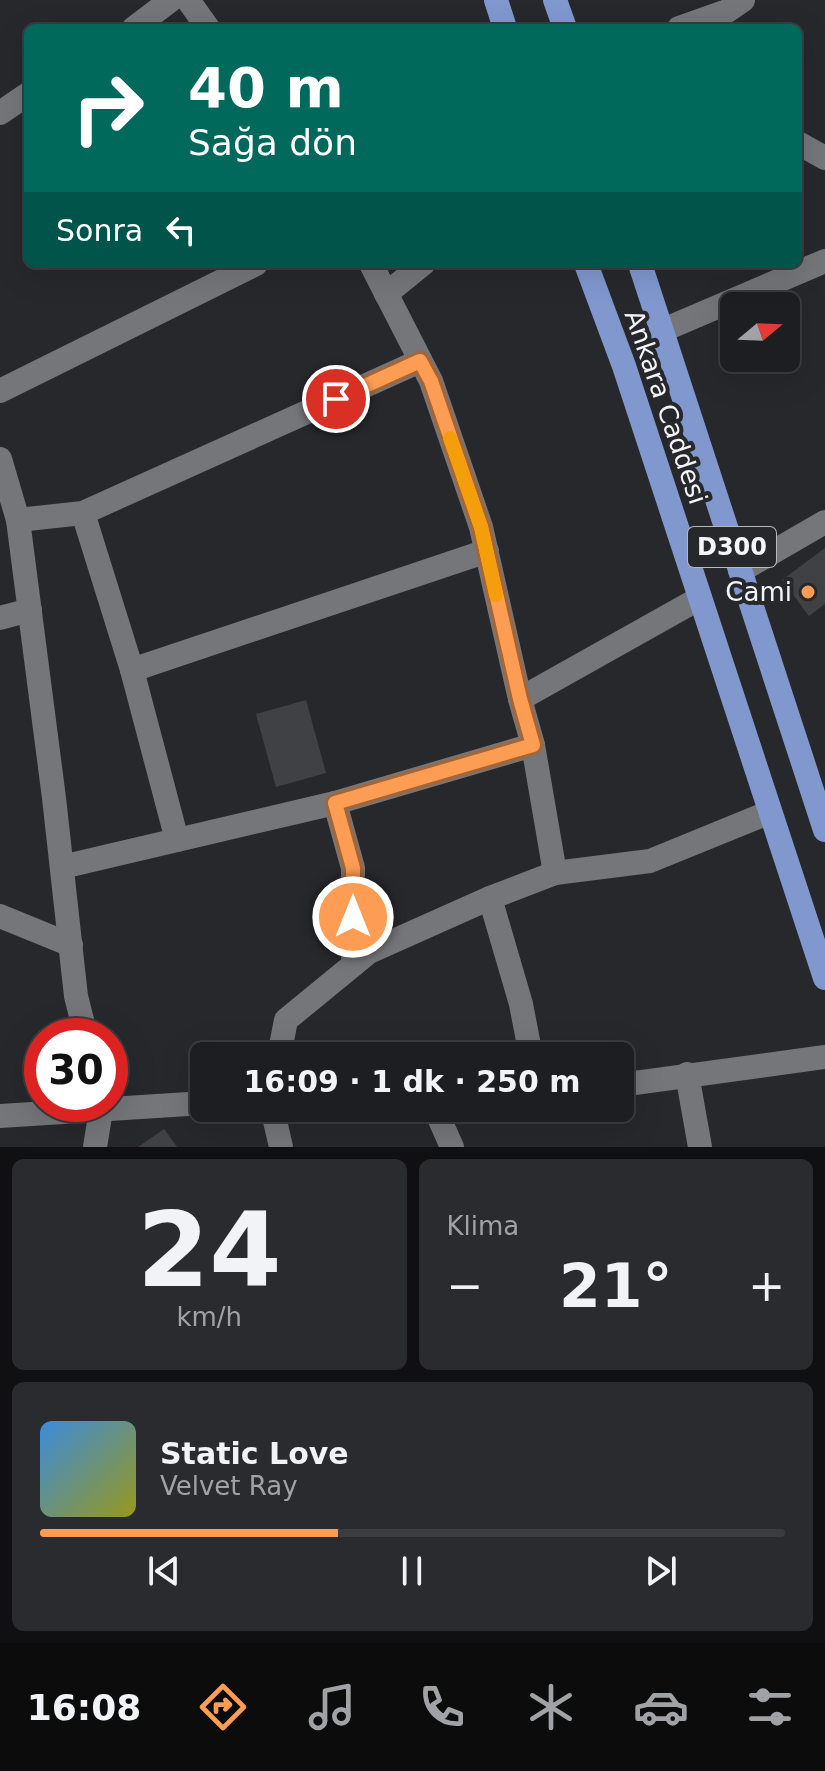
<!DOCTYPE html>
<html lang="tr">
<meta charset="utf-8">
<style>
:root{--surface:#1d1e21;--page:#2a2b2e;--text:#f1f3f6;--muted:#a0a2a5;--line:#3b3c3f;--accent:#fd9d54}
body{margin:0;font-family:"DejaVu Sans",sans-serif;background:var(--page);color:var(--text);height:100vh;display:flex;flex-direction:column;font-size:30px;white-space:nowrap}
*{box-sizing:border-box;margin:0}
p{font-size:26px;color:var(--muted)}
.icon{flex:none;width:44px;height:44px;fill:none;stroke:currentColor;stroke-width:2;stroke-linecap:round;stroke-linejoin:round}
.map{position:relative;height:1147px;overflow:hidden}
.sheet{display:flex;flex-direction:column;gap:12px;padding:12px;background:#101012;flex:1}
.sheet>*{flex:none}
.banner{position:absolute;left:24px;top:24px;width:778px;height:244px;border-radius:12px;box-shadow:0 8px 32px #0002,0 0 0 2px var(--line);background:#00695c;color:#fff;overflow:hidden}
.needle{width:52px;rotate:71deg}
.buttons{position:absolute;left:720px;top:292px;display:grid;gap:16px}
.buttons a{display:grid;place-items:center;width:80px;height:80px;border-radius:12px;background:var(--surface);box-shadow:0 8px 32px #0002,0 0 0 2px var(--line);font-size:40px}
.speed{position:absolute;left:24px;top:1018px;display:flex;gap:16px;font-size:40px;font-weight:700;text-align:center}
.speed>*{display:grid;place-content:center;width:104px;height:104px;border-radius:50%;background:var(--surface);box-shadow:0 8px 32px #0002,0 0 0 2px var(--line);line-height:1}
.speed .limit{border:12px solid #d22;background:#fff;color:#111}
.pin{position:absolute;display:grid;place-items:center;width:68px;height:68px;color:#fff;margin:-34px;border:4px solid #fff;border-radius:50%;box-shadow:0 2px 8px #0007}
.me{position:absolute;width:88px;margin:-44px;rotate:0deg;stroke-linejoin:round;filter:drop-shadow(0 0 6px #0008)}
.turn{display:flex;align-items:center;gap:28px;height:168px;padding:0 32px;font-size:36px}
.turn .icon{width:104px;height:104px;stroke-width:2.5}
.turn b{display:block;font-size:56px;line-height:68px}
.then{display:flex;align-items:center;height:76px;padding:0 32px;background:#0003;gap:16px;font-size:30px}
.big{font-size:60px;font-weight:800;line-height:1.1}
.sheet .tile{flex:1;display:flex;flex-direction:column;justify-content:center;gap:12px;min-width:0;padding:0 28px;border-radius:12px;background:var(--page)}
.sheet .dial{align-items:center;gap:0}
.dial b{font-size:104px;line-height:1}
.song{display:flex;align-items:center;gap:24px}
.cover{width:96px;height:96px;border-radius:12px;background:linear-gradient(135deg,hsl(210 70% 55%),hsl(60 70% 35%))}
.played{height:8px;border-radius:4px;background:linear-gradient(90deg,var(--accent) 40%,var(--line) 40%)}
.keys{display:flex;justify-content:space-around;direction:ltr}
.heat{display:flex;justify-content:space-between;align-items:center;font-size:44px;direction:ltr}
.sheet .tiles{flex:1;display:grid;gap:12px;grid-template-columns:1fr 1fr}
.tile:last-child{grid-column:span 2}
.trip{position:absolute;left:190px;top:1042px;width:444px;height:80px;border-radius:12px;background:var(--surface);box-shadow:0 8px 32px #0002,0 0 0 2px var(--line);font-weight:800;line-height:80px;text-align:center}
.tabs{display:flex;height:128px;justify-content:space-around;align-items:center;background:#0c0c0d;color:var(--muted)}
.tabs .icon{width:56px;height:56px}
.tabs .selected{color:var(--accent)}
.tabs b{font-size:36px;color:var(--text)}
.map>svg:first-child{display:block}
.building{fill:#404145}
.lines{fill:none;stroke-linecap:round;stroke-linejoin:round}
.minor{stroke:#74767a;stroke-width:24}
.tertiary{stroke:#74767a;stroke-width:24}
.trunk{stroke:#8198cf;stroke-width:24}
.route-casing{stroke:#a46637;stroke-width:20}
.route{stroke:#fd9d54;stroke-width:14}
.slow{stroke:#f59e0b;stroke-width:14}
.poi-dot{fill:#fd9d54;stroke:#27282c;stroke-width:3}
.labels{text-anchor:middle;stroke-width:8;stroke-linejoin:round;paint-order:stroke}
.shield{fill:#27282c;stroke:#b6b8ba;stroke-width:2}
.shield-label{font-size:24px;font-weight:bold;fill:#f4f5f7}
.street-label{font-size:26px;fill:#f4f5f7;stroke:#27282c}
.poi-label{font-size:26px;fill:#f4f5f7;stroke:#27282c;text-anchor:end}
</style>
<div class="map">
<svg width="825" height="1147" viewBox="0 0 825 1147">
<rect width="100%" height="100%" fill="#27282c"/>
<g class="building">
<polygon points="825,548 825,604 809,616 782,580"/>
<polygon points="306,700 326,773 276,787 256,714"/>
<polygon points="164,1129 177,1147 138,1147"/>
</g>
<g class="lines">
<g class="minor">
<polyline points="188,0 208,28"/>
<polyline points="134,28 171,0"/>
<polyline points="679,28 727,11 743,0"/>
<polyline points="0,113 28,94"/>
<polyline points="371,264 431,381 481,527 520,699 533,745 555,873"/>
<polyline points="386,294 423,264"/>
<polyline points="661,331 825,261"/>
<polyline points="0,391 256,264"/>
<polyline points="0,459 18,520 54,798 76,996 86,1036"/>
<polyline points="83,513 132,670 177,840"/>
<polyline points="18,520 83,513 420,361"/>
<polyline points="740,571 825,522"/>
<polyline points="0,618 30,610"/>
<polyline points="132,670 487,551"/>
<polyline points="520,699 700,598"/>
<polyline points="335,803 353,868 353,965"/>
<polyline points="62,867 335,803 533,745"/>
<polyline points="490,898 521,1004 531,1056"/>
<polyline points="0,916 71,945"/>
<polyline points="279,1056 286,1020 369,952 490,898 555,873 650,861 770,812"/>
<polyline points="687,1074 700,1147"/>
<polyline points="620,1085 825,1057"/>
<polyline points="272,1108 281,1147"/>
<polyline points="372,1108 436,1111 458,1108"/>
<polyline points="436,1111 452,1147"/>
<polyline points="0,1116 204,1103"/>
<polyline points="95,1147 102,1104"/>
</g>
<polyline class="tertiary" points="798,143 825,158"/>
<g class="trunk">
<polyline points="496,0 505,28"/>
<polyline points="555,0 565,28"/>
<polyline points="586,264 624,366 825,978"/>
<polyline points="640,264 825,830"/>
</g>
</g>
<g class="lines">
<defs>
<polyline id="route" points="336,399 420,361 431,381 481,527 520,699 533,745 335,803 353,868 353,917"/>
</defs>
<use href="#route" class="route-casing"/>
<use href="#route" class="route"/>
<polyline class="slow" points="450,438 481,527 496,595"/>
</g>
<circle class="poi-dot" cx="808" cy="592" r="8"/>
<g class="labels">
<rect class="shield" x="688" y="527" width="88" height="40" rx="6"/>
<g class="shield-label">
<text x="732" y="555">D300</text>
</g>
<g class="street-label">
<text transform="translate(666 407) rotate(71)" y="9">Ankara Caddesi</text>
</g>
<g class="poi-label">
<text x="792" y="601">Cami</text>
</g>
</g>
</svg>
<div class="buttons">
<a><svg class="needle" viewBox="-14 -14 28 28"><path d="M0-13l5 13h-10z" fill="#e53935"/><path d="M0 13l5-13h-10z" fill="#a0a2a5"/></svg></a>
</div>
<div class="speed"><div class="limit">30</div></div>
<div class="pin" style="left:336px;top:399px;background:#d93025"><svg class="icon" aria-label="arrive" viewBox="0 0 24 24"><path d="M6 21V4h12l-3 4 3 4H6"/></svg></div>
<svg class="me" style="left:353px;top:917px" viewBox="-20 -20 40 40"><circle r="17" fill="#fd9d54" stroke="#fff" stroke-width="3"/><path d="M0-11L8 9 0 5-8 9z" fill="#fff"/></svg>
<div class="trip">16:09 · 1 dk · 250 m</div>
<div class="banner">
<div class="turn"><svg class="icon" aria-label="right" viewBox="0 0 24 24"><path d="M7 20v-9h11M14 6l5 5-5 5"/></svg><div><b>40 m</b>Sağa dön</div></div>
<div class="then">Sonra<svg class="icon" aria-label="left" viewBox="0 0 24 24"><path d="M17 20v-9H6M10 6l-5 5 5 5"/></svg></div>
</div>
</div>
<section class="sheet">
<div class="tiles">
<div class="tile dial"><b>24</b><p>km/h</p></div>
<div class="tile"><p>Klima</p>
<div class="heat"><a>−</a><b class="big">21°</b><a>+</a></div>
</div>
<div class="tile">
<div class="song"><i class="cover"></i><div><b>Static Love</b><p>Velvet Ray</p></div></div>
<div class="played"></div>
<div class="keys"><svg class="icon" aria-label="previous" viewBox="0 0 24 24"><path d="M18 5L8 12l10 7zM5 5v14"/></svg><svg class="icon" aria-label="pause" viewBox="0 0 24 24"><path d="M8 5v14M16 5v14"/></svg><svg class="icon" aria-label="next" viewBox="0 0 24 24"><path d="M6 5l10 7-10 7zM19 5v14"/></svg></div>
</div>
</div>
</section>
<nav class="tabs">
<b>16:08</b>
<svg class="icon selected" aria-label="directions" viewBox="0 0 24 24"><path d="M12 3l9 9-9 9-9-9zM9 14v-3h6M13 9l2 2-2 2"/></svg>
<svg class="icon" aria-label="music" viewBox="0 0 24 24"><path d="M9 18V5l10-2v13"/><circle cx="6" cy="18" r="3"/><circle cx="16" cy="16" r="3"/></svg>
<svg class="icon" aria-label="phone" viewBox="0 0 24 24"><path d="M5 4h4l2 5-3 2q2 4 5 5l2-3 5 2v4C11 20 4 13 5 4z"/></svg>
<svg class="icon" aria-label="climate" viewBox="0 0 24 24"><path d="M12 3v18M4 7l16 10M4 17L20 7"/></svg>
<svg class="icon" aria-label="car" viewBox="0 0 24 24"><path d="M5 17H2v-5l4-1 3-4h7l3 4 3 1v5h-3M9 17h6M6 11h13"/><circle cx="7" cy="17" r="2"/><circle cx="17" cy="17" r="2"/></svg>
<svg class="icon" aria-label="filters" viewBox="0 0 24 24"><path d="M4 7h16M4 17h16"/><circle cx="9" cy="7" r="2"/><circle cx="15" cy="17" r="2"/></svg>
</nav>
